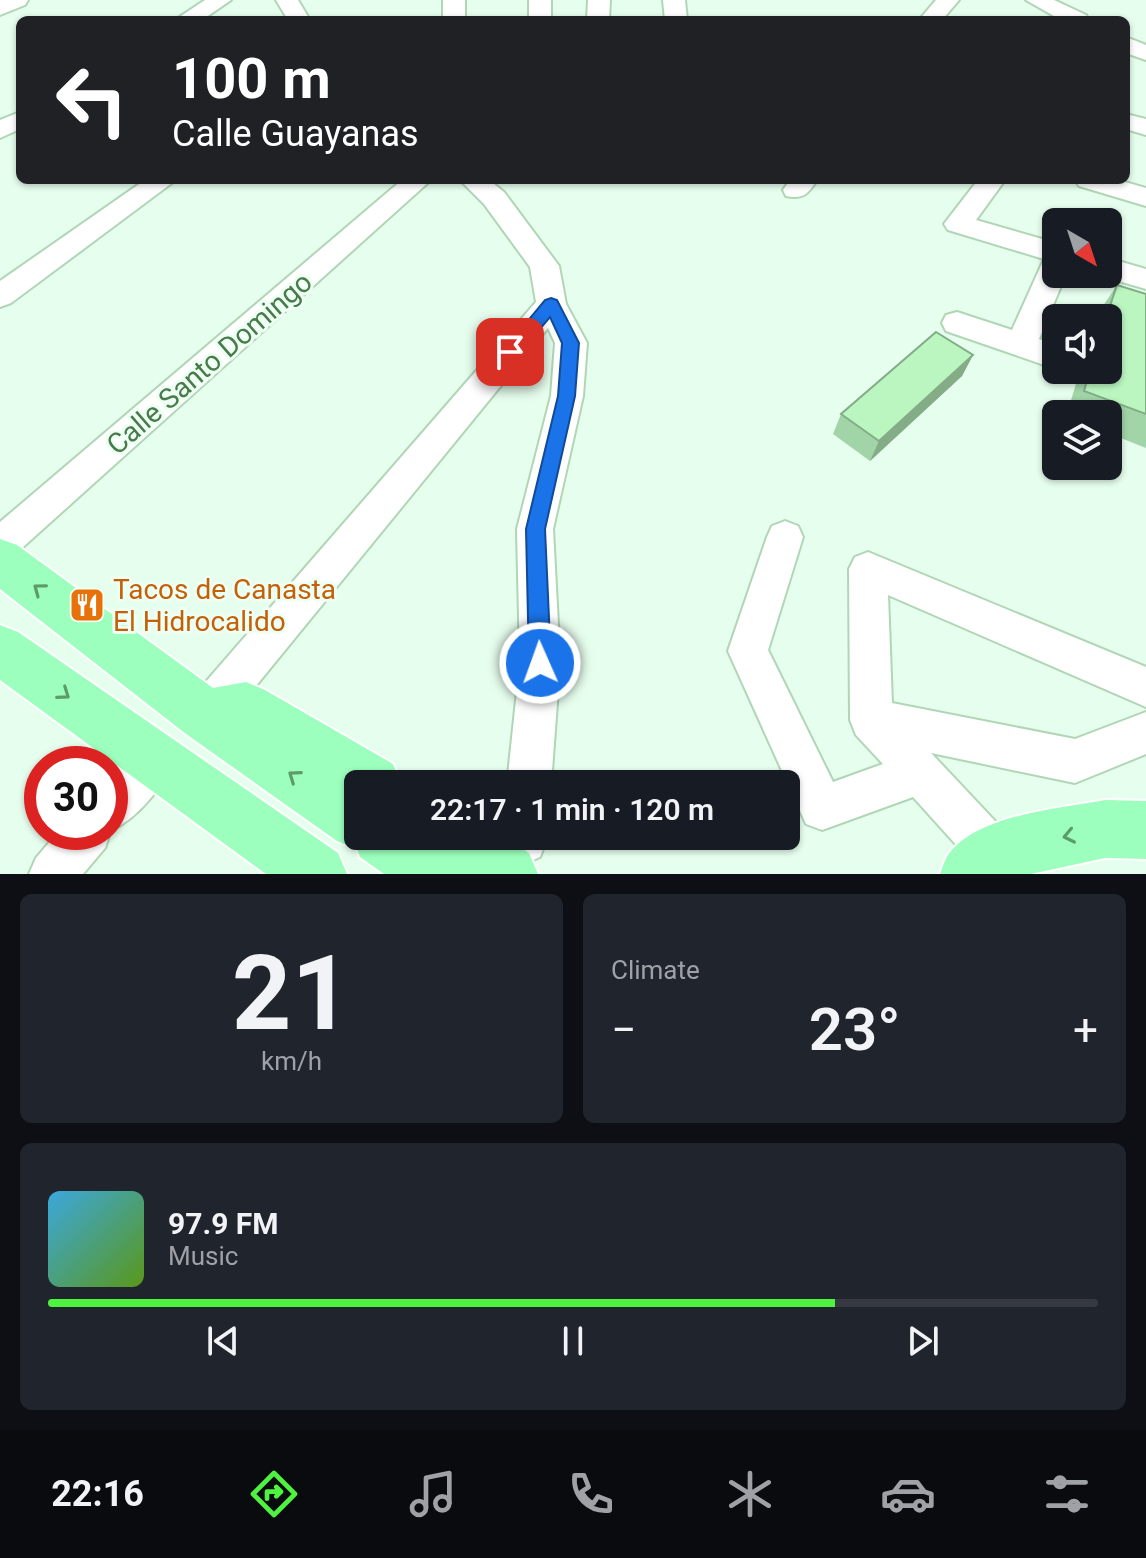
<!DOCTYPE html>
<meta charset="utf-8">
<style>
:root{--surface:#171b24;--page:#20242c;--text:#f1f3f6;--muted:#9ea1a6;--line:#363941;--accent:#4ef340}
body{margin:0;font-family:Roboto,sans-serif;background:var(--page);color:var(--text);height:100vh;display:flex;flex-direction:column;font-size:30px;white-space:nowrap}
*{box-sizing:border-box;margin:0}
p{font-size:26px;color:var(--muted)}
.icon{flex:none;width:44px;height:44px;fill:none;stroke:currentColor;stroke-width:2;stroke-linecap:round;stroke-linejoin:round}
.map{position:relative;height:874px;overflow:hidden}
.details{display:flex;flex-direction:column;gap:20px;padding:20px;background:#0d0f14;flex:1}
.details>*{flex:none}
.banner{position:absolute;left:16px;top:16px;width:1114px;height:168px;border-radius:12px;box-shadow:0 2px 6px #0004;background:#202124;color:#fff;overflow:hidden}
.needle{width:52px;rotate:141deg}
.buttons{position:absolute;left:1042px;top:208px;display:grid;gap:16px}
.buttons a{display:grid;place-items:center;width:80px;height:80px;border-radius:12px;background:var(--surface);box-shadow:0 2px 6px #0004;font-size:40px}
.speed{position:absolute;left:24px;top:746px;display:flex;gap:16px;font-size:40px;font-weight:700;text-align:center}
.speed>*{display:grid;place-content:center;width:104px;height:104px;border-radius:50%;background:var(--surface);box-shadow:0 2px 6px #0004;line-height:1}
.speed .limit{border:12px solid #d22;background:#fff;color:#111}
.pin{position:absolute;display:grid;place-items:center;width:68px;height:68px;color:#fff;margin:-34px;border-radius:16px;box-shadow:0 4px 12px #0006}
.me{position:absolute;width:88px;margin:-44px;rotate:358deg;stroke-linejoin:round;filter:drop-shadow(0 0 6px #0008)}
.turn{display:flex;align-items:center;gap:28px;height:168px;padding:0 24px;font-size:36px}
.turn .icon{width:104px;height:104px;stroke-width:2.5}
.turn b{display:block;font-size:56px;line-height:68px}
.big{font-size:60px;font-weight:600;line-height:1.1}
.details .widget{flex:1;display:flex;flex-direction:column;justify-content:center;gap:12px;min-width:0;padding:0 28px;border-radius:12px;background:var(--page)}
.details .dial{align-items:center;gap:0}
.dial b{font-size:104px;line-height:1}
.song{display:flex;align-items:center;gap:24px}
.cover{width:96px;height:96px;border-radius:12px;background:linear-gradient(135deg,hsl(200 70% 55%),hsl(90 70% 35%))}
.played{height:8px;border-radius:4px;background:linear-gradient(90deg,var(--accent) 75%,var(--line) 75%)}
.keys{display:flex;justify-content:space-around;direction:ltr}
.heat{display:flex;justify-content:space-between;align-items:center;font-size:44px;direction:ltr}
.details .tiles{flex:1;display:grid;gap:20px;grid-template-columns:1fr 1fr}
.widget:last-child{grid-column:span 2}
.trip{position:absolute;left:344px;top:770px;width:456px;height:80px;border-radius:12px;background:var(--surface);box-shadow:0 2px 6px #0004;font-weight:600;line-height:80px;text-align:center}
.tab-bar{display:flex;height:128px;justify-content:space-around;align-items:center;background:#090b0e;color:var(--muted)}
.tab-bar .icon{width:56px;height:56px}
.tab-bar .selected{color:var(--accent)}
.tab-bar b{font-size:36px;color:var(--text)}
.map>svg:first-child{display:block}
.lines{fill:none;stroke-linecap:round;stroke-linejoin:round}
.minor-casing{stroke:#b0d6b6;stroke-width:4}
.major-casing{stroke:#fff;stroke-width:4}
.minor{fill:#fff;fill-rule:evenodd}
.major{fill:#9cffbd;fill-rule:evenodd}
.wall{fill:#a1d4a6}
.shaded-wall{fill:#83ac87}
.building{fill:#bbf6c1;stroke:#83ac87;stroke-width:2}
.oneway{stroke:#5d9c67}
.route{fill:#1a73e8;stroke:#114b97;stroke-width:2}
.labels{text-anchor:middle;stroke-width:6;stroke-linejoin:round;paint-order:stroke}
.street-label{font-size:28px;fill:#487b4a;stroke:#eefff3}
.food-label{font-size:28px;fill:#c56008;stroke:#eefff3;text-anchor:start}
</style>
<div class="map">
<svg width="1146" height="874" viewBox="0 0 1146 874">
<rect width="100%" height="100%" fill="#e6feee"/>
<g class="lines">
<defs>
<g id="minor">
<polygon points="0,0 28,0 25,5 0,15"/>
<polygon points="205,0 231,0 202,20 175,20"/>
<polygon points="276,0 298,0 310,20 288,20"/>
<rect x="443" y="0" width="22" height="20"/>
<rect x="529" y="0" width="22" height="20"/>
<polygon points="588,0 610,0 609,20 587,20"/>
<polygon points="663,0 685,0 687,20 665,20"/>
<polygon points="936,0 959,0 942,20 919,20"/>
<polygon points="1026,0 1054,0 1086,15 1089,20 1061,20"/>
<polygon points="1126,37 1146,45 1146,60 1126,53"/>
<polygon points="20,112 20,129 0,138 0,120"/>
<polygon points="1126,114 1146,119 1146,135 1126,129"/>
<polygon points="145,180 176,180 11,303 0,307 0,281"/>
<polygon points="402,180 431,180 13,556 0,561 0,522"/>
<polygon points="460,180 489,180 504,192 559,266 566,304 587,343 583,396 553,529 560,663 551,784 507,784 520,663 517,529 551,396 555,343 548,328 220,730 205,736 190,730 184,715 190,700 536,302 530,267 484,204"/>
<path d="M 790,180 L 817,180 C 809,193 803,200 786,196 L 783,190 Z"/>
<polygon points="978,180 1005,180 976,220 1056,243 1056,274 1066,274 1039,339 1056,345 1056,369 946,331 942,323 946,315 957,312 1012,330 1044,259 948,230 944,224"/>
<polygon points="1075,180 1118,180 1146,188 1146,206 1079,186"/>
<polygon points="1108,258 1146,269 1146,289 1098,275 1108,274"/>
<polygon points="785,521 798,526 803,537 768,650 833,782 883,764 856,735 850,720 849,569 855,557 868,552 1146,667 1146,707 888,595 892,703 1075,739 1146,712 1146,754 1075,783 931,753 1010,837 1017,853 1010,869 999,874 978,869 913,797 822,830 806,824 728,651 767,537 772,526"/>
<path d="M 154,735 L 169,742 L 176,757 C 165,784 138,819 111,830 L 105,848 L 83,874 L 29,874 L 36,858 L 58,832 L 110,832 L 110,774 L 139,742 Z"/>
<polygon points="502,836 548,836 540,857 524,864 508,857"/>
</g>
<g id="major">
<polygon points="0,539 17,545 213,688 246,682 265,690 393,764 401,784 358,784 358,836 504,836 529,853 538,874 384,874 360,857 357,849 337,841 186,734 0,589"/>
<polygon points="0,625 18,632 338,853 347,874 266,874 0,680"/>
<path d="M 1105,800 L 1146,801 L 1146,859 L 1105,858 L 1031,874 L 940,874 C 943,867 945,857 951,851 C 983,814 1058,809 1105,800 Z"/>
</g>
</defs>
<use href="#minor" class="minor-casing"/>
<use href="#major" class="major-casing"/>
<use href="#minor" class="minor"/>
<use href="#major" class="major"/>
</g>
<g class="wall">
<polygon points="1117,285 1146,294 1146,448 1108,433 1108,414 1067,414 1080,370 1108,370 1108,318 1097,318 1099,312"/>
<polygon points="973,355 962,376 870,461 833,434 841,414"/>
</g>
<polygon class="shaded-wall" points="973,355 962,376 870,461 879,441"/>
<g class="building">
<polygon points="1117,285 1146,294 1146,414 1084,391 1090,370 1108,370 1108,318 1106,318"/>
<polygon points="936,332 973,355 879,441 841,414"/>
</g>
<defs><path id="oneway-chevron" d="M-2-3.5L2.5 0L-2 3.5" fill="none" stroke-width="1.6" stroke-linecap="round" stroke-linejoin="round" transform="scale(2)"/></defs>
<g class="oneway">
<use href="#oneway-chevron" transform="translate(39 589) rotate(-143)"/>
<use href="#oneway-chevron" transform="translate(64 694) rotate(35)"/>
<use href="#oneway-chevron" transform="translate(294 776) rotate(-145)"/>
<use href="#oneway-chevron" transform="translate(1069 836) rotate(168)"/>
</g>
<polygon class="route" points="551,298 557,300 579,343 575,396 545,529 551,663 548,670 540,673 532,670 529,663 526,529 558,396 562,343 550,317 516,357 510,359 502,352 545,300"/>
<defs>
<symbol id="restaurant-square" viewBox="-11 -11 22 22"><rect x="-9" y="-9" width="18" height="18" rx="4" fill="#e8710a" stroke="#eefff3"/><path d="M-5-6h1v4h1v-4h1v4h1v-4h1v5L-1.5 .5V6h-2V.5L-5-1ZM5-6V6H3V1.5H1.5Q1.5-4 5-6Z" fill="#fff"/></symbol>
</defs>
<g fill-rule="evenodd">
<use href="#restaurant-square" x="67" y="585" width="40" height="40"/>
</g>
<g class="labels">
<g class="street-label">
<text transform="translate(209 363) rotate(-41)" y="10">Calle Santo Domingo</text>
</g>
<g class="food-label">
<text x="113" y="599">Tacos de Canasta<tspan x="113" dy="32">El Hidrocalido</tspan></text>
</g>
</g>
</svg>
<div class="buttons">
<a><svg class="needle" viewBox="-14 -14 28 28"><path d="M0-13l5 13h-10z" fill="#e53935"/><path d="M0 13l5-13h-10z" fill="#9ea1a6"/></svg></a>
<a><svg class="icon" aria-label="sound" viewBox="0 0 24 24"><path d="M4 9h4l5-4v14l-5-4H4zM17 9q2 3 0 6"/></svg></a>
<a><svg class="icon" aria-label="layers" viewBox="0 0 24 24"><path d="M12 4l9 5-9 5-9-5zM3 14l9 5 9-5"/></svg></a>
</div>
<div class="speed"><div class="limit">30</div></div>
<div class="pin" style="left:510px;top:352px;background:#d93025"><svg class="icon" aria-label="arrive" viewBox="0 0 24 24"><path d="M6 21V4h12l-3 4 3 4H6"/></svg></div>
<svg class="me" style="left:540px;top:663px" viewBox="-20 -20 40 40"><circle r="17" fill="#1a73e8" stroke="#fff" stroke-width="3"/><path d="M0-11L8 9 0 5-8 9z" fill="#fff"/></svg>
<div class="trip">22:17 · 1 min · 120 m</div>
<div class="banner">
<div class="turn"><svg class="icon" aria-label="left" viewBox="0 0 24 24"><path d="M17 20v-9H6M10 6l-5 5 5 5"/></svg><div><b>100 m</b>Calle Guayanas</div></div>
</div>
</div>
<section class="details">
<div class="tiles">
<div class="widget dial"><b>21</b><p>km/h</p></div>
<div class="widget"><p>Climate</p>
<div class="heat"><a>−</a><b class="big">23°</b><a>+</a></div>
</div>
<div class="widget">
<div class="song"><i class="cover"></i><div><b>97.9 FM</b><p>Music</p></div></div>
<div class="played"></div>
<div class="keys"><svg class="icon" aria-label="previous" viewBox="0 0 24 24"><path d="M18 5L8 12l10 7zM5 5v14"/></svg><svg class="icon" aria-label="pause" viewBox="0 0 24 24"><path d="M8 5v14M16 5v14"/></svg><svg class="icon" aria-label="next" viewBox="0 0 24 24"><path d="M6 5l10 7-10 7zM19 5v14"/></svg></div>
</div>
</div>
</section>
<nav class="tab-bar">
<b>22:16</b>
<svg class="icon selected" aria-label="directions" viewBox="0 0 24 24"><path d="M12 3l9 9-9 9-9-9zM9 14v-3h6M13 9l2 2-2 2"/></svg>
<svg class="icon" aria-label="music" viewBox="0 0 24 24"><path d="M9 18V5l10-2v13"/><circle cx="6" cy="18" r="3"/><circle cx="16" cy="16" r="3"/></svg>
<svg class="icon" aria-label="phone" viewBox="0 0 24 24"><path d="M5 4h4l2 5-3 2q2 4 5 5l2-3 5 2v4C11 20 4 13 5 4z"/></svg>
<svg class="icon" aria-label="climate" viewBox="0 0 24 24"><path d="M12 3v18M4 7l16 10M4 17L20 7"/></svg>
<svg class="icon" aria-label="car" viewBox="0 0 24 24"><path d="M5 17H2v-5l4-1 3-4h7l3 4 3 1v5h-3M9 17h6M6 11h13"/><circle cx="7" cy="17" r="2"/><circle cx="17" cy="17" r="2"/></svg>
<svg class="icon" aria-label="filters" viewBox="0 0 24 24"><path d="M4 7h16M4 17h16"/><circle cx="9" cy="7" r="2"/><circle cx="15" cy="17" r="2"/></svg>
</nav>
